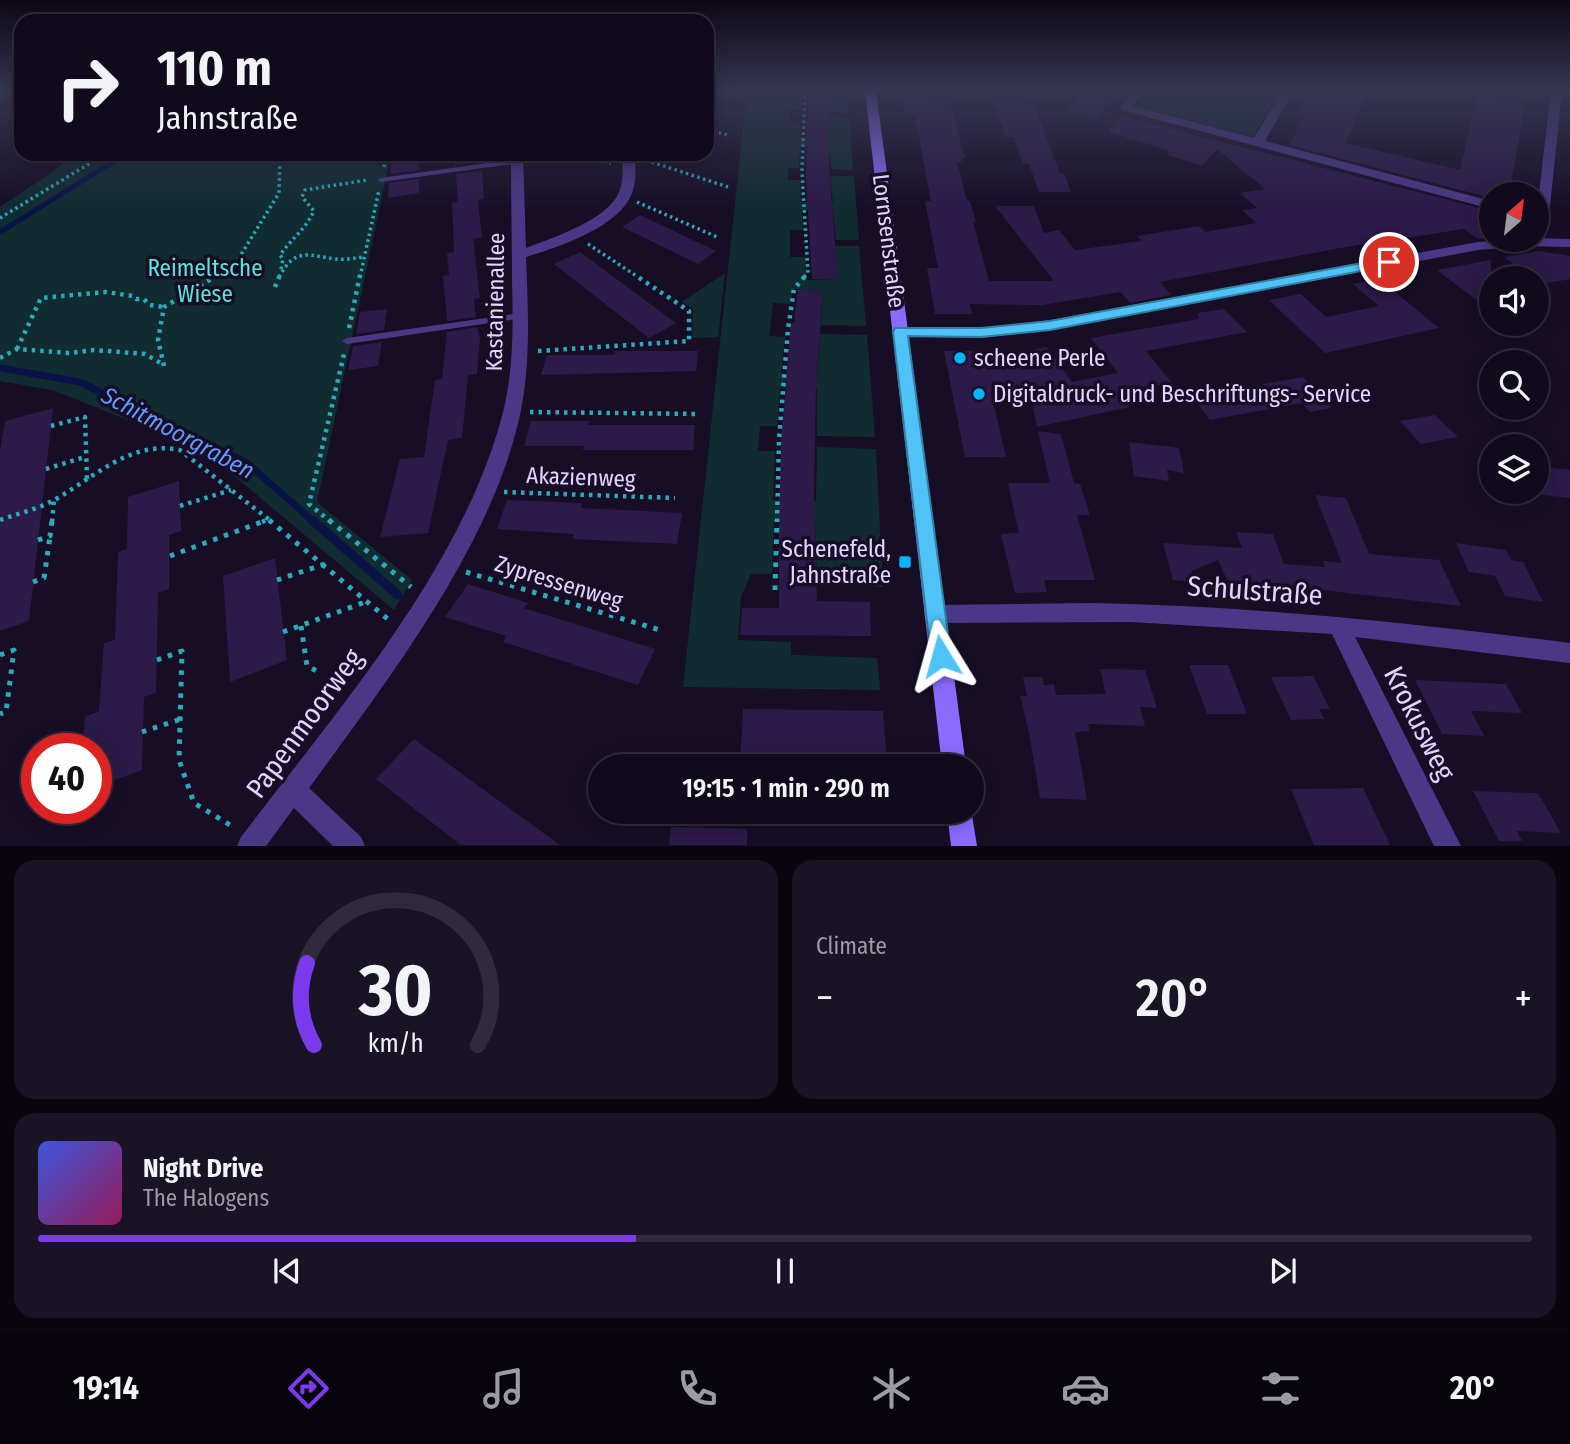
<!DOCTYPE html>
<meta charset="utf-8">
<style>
:root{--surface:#110a1c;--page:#1a1325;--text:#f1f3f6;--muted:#9c9aa3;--line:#302b3b;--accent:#7c3aed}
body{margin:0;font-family:"Fira Sans Condensed",sans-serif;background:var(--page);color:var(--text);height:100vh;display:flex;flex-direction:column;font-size:26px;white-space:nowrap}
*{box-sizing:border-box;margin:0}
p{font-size:23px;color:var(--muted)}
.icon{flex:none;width:38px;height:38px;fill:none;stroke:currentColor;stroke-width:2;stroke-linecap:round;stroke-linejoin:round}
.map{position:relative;height:846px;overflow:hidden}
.side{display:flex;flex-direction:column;gap:14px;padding:14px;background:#09060f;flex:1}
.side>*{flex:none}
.banner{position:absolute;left:14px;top:14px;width:700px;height:147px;border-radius:21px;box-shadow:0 4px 18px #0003,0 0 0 2px var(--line);background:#110a1c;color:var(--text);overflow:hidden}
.needle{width:46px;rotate:28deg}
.buttons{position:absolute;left:1479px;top:182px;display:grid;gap:14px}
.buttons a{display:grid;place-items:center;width:70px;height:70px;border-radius:50%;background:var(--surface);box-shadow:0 4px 18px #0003,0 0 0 2px var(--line);font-size:35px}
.speed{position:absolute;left:21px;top:733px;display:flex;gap:14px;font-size:35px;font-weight:700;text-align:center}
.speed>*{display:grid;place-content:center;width:91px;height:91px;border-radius:50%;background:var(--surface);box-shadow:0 4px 18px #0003,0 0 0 2px var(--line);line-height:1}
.speed .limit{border:10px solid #d22;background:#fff;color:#111}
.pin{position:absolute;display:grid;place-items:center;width:60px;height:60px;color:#fff;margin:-30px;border:4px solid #fff;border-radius:50%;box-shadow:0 2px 7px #0007}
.me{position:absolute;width:77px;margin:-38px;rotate:352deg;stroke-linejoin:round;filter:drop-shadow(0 0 5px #0008)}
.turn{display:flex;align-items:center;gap:24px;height:147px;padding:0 28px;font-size:32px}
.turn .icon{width:91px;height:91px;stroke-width:2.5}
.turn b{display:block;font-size:49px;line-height:60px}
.big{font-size:52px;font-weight:600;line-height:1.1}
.side .tile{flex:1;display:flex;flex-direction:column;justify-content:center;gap:10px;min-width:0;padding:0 24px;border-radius:21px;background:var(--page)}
.side .dial{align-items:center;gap:0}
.dial svg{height:182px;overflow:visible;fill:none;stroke:var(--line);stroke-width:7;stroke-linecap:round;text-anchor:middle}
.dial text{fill:var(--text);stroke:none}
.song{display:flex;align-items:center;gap:21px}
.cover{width:84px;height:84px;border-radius:10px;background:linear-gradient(135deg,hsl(230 70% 55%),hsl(330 70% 35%))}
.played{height:7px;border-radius:4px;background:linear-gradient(90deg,var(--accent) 40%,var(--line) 40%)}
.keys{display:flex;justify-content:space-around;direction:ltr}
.heat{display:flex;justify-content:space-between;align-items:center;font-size:38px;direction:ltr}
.side .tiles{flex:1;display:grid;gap:14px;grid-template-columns:1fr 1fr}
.tile:last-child{grid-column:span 2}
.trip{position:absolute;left:588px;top:754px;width:396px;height:70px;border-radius:35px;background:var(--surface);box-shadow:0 4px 18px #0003,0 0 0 2px var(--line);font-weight:600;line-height:70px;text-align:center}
.dock{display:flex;height:112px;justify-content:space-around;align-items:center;background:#07040b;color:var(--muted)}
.dock .icon{width:49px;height:49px}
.dock .active{color:var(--accent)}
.dock b{font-size:32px;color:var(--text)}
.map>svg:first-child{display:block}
.green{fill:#112c31}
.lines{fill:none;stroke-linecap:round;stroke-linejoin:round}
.stream-far2{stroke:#091345;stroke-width:5}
.stream-far1{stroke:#091345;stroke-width:7}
.stream{stroke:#091345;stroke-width:9}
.building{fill:#2c1a48}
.path-far2{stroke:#2ca9bb;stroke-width:3.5;stroke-dasharray:2.5 3.5;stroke-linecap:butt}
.path-far1{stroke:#2ca9bb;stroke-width:4.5;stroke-dasharray:3.5 5;stroke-linecap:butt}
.path{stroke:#2ca9bb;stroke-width:5;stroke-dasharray:4.5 7;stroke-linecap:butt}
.lane{fill:#4a3887;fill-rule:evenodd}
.street{fill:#4a3887;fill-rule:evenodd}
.secondary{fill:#8b6bff;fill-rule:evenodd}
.route{fill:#4fc3f7;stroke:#337fa1;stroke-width:2}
.poi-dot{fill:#00b5ff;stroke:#170e26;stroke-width:2.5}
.labels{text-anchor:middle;stroke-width:7;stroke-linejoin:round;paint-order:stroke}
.street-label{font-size:23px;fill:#e1d4ff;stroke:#170e26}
.park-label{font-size:23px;fill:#5ce3db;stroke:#170e26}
.poi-label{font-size:23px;fill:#e1d4ff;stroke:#170e26;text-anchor:start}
.water-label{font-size:24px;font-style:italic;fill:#6299ff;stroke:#170e26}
.near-street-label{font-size:28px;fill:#e1d4ff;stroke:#170e26}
</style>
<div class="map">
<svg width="1570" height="846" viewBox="0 0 1570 846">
<rect width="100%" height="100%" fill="#170e26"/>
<g class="green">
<polygon points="747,91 847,91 849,113 828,112 829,92 803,91 801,110 790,110 789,123 800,123 800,138 828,138 827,117 849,117 853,170 831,169 829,146 800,146 799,168 788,168 788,180 800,180 801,202 833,202 830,176 854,176 859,240 836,240 833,211 802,211 803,230 790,230 790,257 806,257 807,280 838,279 835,246 859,246 866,326 821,325 823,290 793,289 790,304 773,303 769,336 785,337 781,374 817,376 820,334 867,335 875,437 817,436 817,389 780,388 777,426 760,426 758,451 775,451 773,500 816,501 817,447 876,449 883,587 817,584 815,520 774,520 772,574 751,574 741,597 738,640 791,642 791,655 877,658 880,690 683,687"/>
<polygon points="1148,91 1279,91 1253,137 1136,106"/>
<polygon points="74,154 391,154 317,502 412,580 394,610 220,464 176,439 52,390 0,381 0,207 51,173"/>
<polygon points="725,273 718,337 692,338 693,309 682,302"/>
</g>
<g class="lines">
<polyline class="stream-far2" points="0,232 126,154"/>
<polyline class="stream-far1" points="0,368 80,382 247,463 314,522"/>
<polyline class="stream" points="312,520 398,595"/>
</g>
<g class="building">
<polygon points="901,91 930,91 933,102 950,102 965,158 961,158 962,162 957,162 967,201 970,201 976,222 973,222 989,281 1054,281 995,206 1034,206 1044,233 1059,230 1075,250 1142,241 1137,236 1199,226 1205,232 1256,223 1242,210 1257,208 1240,193 1265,189 1217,149 1202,166 1168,155 1170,151 1108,132 1121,116 1491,211 1491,238 1478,239 1464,229 1340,248 1160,282 1171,295 1130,303 1121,292 1043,305 970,304 972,314 935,314 927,268 938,268 925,201 931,201 915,116 905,116"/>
<polygon points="1083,91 1113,98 1096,120 1066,111"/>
<polygon points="1310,91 1337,96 1339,91 1369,91 1345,143 1460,170 1479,91 1501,91 1499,100 1525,106 1509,192 1491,187 1491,198 1289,145 1305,116 1297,114"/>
<polygon points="808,92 829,92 829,168 838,279 812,279 806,177"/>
<polygon points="994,103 1034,104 1060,173 1064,173 1071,192 1039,192 1029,164 1023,164 1014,137 1006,137"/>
<polygon points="455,154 480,154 481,161 455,165"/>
<polygon points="419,158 419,170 390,174 391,161"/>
<polygon points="482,171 484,199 478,200 482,237 473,239 480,298 474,299 476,317 447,321 443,276 449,275 447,253 454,252 452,203 458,202 456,174"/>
<polygon points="419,179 419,193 388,198 389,183"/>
<polygon points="640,215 716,251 698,264 622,227"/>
<polygon points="1539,251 1570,256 1570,279 1541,284 1504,257"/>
<polygon points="580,252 676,323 649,338 554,264"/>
<polygon points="1491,260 1491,311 1437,270"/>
<polygon points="1379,279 1439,328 1325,353 1269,300 1301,294 1326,317 1379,306 1353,284"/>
<polygon points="798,289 823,290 816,386 814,501 817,601 870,602 871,636 740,635 742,608 779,608 779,500 782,432 791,323 794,323"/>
<polygon points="387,309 384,330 356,334 360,312"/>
<polygon points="1224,309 1247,332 1146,351 1172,383 1118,393 1130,407 1037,427 1029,387 991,393 1006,457 965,457 944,351 981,351 983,359 1047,347 1072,382 1118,373 1091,338 1199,319 1198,313"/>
<polygon points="477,327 480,337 477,374 468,375 462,438 448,440 428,533 380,537 400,459 424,457 435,380 442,379 447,332"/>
<polygon points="382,342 378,366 348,370 353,346"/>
<polygon points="615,351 698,351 696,371 541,375 547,355 614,355"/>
<polygon points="1303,377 1332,408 1310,412 1302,403 1210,420 1195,400 1266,388 1263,384"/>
<polygon points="53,408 29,621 0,631 0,451 5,421"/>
<polygon points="1435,415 1458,437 1421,444 1400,421"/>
<polygon points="531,421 589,421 588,425 695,425 693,450 583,450 584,446 524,446"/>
<polygon points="1038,431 1061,434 1074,483 1080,484 1090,515 1077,515 1095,580 1044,580 1047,592 1015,593 1001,534 1019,533 1008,483 1050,483"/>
<polygon points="1129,442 1179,448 1184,473 1167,470 1169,481 1134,476"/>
<polygon points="1536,466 1570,470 1570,498 1536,494"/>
<polygon points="179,481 181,531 169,535 169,589 158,593 156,693 144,697 142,770 96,787 96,749 82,749 85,717 99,711 104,643 115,640 118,552 127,549 128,497"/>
<polygon points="1315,495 1346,498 1369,554 1439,560 1461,606 1305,588 1229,584 1218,560 1191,571 1196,582 1173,580 1163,543 1242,548 1236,532 1273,534 1284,564 1325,567 1323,561 1342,563"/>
<polygon points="507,500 582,503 581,508 682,513 677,544 573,539 574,534 497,529"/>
<polygon points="1456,543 1506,550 1511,560 1523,562 1543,602 1505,596 1495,576 1469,572"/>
<polygon points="275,558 287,660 230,682 223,576"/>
<polygon points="468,584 528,603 524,608 655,649 638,685 503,642 506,636 445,617"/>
<polygon points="1189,665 1228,665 1247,714 1207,714"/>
<polygon points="1100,669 1145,670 1157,708 1140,707 1145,726 1088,724 1090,731 1075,732 1087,800 1040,798 1029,732 1020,696 1027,696 1023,677 1042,677 1044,685 1054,684 1056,695 1106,694"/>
<polygon points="1313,676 1330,709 1319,709 1324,719 1291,720 1271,677"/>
<polygon points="1415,680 1506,684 1522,713 1471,711 1484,736 1442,734"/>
<polygon points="743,709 883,711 887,766 740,766"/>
<polygon points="414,739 443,760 560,845 461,845 376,779"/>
<polygon points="1363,788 1390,845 1314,845 1291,789"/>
<polygon points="1473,791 1538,793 1561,833 1517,831 1522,841 1499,841"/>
<polygon points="671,827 747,829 747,845 669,845"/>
</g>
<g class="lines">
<g class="path-far2">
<polyline points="707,130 728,135"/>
<polyline points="575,154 611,163"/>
<polyline points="646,160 728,187"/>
<polyline points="384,167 387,154"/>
<polyline points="637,202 717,237"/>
<polyline points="0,218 105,154"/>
<polyline points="588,244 638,277"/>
<path d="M 281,269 L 283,259 L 280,255 C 293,237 304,231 314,211 L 302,197 L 305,190 L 367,180"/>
<polyline points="215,277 234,266 279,193 280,154"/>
<path d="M 279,277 C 296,246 309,256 336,259 C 345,260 355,258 364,257"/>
<polyline points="360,277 379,190"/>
<polyline points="804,277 808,273 802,172 805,91"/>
</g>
<g class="path-far1">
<polyline points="275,287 280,275"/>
<polyline points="349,328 360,275"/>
<polyline points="17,349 41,298 106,292 133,296 136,299 144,299 149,305 164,307"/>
<polyline points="538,351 689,341 689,311 635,275"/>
<polyline points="0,358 17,349 70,353 94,350 145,354 164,365"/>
<polyline points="164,366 158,340 164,307 218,275"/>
<polyline points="530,412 699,414"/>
<polyline points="51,426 85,417 87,479"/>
<polyline points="46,469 85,457"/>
<polyline points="504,492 675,498"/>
<polyline points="180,506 231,490"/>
<path d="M 0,520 C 19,513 39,509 56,499 C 96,476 131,440 180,450 L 272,522"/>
<polyline points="52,522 54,500"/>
<polyline points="262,522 267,520"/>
<polyline points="331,522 309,504 344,354"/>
<polyline points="777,522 779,440 788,329 794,289 806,275"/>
</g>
<g class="path">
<polyline points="269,520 389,620"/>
<polyline points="329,520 411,587"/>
<polyline points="38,540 50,536 52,520"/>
<polyline points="170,556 267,520"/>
<polyline points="466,572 660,630"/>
<polyline points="277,580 325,564"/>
<polyline points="33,582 44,578 50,536"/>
<polyline points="775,590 777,520"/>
<polyline points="301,626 307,666 317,671"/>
<polyline points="283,632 368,601"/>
<polyline points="0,655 14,650 6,712 0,714"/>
<polyline points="157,660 182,651 179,760 194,803 235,828"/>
<polyline points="142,732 181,719"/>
</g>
<g class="lane">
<polygon points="516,159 520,161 519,163 381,182 377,180 381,178"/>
<polygon points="520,313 523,314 525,316 523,318 347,344 342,341 347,338"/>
</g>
<g class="street">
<polygon points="1134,91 1145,91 1133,106 1254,138 1282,91 1293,91 1265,141 1491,201 1491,209 1122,110 1120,108"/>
<polygon points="1551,91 1562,91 1549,215 1536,219"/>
<path d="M 511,154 L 523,154 L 526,248 C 552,238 608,220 619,192 C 624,181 622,167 623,154 L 635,154 C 635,167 637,180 632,193 C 620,227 558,247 526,257 C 528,308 531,359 521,410 C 494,543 388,680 309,788 L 361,837 L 365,846 L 333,846 L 294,808 L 266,846 L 237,846 L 241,837 C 336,712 464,566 503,412 C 514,369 513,325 512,281 C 512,239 511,196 511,154 Z"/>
<polygon points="1536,238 1570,239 1570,247 1524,246 1478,250 1050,330 981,338 900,337 892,332 900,327 981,328 1050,320 1478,242"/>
<path d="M 1092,603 C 1252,606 1411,623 1570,643 L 1570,663 L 1355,637 L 1461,846 L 1434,846 L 1332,634 L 1131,622 L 935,623 L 927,621 L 924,614 L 927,607 L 935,605 Z"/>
</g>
<g class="secondary">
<polygon points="865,91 876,91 966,766 942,766"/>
<polygon points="971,809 977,846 951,846 947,812 971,812"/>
</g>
</g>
<linearGradient id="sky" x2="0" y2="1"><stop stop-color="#0d0815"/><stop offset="0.43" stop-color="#363652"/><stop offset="1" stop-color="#363652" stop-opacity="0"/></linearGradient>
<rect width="1570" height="210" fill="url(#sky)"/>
<polygon class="route" points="1389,258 1393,260 1393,265 1050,330 981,337 908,336 951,656 948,662 941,665 934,662 931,656 893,332 895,328 981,328 1050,321"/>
<g class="poi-dot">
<circle cx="960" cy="358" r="7"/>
<circle cx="979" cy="394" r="7"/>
<rect x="898" y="555" width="14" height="14" rx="3.5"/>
</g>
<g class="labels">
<g class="street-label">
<text transform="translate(889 241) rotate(83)" y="8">Lornsenstraße</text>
<text transform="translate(495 302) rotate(-89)" y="8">Kastanienallee</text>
<text transform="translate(581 477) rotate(2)" y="8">Akazienweg</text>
<text transform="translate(559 582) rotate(17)" y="8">Zypressenweg</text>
</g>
<g class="park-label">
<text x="205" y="276">Reimeltsche<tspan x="205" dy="26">Wiese</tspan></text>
</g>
<g class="poi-label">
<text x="974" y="366">scheene Perle</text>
<text x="993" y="402">Digitaldruck- und Beschriftungs- Service</text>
<text x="891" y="557" text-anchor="end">Schenefeld,<tspan x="891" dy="26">Jahnstraße</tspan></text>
</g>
<g class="water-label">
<text transform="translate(178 433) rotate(28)" y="8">Schitmoorgraben</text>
</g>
<g class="near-street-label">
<text transform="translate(1255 590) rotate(4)" y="10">Schulstraße</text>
<text transform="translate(304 723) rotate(-54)" y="10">Papenmoorweg</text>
<text transform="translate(1420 723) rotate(63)" y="10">Krokusweg</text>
</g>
</g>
</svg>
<div class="buttons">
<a><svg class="needle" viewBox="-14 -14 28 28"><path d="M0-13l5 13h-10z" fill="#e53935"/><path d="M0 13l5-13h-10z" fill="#9c9aa3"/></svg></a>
<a><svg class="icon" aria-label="sound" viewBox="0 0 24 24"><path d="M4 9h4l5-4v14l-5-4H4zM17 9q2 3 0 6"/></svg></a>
<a><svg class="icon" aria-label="search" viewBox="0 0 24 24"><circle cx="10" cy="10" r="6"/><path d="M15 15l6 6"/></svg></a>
<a><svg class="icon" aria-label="layers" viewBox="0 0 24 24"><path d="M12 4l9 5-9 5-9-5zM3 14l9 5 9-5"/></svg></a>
</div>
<div class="speed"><div class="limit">40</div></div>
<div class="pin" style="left:1389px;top:262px;background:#d93025"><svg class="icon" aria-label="arrive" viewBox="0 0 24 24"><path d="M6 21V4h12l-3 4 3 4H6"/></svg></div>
<svg class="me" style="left:941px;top:656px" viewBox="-20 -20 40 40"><path d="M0-17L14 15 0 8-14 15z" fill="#4fc3f7" stroke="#fff" stroke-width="4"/></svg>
<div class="trip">19:15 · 1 min · 290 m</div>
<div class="banner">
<div class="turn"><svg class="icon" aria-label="right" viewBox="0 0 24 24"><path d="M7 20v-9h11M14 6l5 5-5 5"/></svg><div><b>110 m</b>Jahnstraße</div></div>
</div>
</div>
<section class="side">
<div class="tiles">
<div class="tile dial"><svg viewBox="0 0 100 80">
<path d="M14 69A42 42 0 1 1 86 69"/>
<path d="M14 69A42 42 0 0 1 11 33" stroke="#7c3aed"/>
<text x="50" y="56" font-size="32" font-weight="700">30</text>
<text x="50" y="72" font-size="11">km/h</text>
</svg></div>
<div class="tile"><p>Climate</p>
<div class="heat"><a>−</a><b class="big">20°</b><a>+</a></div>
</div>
<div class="tile">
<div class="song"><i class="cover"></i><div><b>Night Drive</b><p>The Halogens</p></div></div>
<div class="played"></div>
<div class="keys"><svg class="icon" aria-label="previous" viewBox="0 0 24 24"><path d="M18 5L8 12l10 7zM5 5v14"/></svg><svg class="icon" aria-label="pause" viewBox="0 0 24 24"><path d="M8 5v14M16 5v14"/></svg><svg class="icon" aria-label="next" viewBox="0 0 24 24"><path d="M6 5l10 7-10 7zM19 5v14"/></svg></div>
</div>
</div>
</section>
<nav class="dock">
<b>19:14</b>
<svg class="icon active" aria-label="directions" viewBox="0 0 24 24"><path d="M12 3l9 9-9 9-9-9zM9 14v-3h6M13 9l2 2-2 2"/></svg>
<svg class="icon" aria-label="music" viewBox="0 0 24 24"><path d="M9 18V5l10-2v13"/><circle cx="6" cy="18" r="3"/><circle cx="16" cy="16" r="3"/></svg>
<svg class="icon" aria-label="phone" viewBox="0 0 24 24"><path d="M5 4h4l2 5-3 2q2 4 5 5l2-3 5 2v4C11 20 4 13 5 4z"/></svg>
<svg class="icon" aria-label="climate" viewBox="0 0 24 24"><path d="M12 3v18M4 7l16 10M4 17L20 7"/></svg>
<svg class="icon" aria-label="car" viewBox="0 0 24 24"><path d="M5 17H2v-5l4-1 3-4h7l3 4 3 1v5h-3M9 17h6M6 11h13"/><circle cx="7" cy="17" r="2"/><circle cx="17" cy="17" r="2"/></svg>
<svg class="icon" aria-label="filters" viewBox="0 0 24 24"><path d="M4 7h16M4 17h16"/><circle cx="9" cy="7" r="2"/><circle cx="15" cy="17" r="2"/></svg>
<b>20°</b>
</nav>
